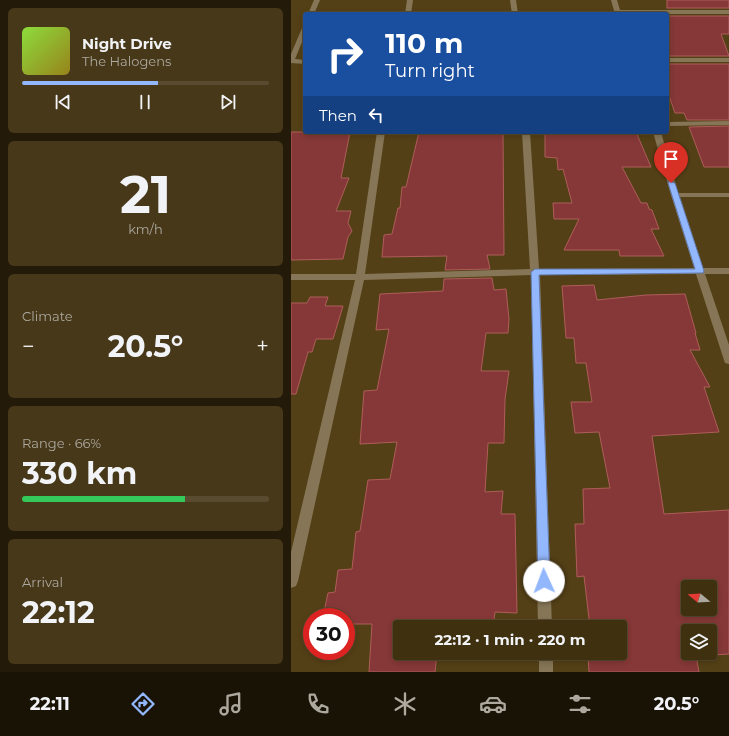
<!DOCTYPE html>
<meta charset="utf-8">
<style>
:root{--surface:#3f3010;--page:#463819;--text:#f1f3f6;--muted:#ada99f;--line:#584b30;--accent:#93b7fd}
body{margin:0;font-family:Montserrat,sans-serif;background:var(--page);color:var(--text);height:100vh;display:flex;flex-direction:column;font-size:15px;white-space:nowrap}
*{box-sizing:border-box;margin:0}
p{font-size:13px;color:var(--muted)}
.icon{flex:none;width:22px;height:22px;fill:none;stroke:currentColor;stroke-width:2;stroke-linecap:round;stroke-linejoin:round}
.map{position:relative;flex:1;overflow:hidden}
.sheet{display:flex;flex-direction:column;gap:8px;padding:8px;background:#231a09;width:291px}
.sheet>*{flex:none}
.banner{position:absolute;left:12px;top:12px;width:366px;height:122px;border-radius:4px;box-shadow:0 2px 6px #0003,0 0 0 1px var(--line);background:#1a4fa0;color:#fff;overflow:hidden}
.needle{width:26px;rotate:288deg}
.buttons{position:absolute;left:390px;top:580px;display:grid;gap:8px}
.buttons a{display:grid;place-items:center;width:36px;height:36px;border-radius:4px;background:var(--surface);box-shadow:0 2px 6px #0003,0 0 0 1px var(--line);font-size:20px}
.speed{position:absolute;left:12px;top:608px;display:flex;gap:8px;font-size:20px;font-weight:700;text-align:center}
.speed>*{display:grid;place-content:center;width:52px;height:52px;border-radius:50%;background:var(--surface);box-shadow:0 2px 6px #0003,0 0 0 1px var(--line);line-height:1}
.speed .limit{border:6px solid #d22;background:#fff;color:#111}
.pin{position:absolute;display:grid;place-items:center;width:34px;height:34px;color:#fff;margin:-41px -17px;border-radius:50% 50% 50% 0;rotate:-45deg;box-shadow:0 0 4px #0007}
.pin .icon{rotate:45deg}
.me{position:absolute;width:44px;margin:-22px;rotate:358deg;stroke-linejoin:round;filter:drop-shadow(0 0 3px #0008)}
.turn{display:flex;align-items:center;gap:14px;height:84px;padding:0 16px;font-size:18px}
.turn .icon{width:52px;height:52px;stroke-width:2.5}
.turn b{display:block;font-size:28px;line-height:34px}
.then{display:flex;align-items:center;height:38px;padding:0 16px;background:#0003;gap:8px;font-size:15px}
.big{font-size:30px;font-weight:700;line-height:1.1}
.sheet .widget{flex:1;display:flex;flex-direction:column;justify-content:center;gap:6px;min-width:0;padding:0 14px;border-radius:6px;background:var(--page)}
.sheet .dial{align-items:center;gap:0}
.dial b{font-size:52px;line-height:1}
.song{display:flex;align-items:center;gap:12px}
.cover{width:48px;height:48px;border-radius:6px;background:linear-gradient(135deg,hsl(90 70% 55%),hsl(50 70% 35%))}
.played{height:4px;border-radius:2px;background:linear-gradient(90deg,var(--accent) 55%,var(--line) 55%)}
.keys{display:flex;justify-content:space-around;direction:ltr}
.heat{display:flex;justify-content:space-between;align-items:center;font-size:22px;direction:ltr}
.charge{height:6px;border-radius:3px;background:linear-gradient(90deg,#34c759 66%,var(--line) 0)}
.trip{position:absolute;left:102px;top:620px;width:234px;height:40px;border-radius:4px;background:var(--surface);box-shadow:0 2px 6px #0003,0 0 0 1px var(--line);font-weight:700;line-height:40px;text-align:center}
.tab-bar{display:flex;height:64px;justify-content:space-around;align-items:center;background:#191306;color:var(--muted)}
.tab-bar .icon{width:28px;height:28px}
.tab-bar .on{color:var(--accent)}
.tab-bar b{font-size:18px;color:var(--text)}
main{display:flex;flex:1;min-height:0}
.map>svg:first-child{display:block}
.building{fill:#853837;stroke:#af5d5a;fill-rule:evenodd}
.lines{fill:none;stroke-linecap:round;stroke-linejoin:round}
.street{fill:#867657;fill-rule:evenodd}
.route{fill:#93b7fd;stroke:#6077a4}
</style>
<main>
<section class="sheet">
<div class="widget">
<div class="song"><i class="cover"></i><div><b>Night Drive</b><p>The Halogens</p></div></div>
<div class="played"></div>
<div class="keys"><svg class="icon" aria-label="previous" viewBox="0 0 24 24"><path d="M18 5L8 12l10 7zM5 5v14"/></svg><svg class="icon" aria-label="pause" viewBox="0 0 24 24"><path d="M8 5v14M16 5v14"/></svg><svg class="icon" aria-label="next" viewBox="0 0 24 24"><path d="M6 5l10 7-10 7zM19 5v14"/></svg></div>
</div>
<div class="widget dial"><b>21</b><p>km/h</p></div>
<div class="widget"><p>Climate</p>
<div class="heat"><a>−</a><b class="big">20.5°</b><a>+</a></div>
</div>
<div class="widget"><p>Range · 66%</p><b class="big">330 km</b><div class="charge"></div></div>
<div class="widget"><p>Arrival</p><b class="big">22:12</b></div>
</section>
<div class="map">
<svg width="438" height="672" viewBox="0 0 438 672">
<rect width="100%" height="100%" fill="#544016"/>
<g class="building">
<rect x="376" y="0" width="62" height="8"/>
<polygon points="376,16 438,16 438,34 430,34 438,56 376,56"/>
<polygon points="376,64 438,64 438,120 396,120 393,113 384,113 376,90"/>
<polygon points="438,126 438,167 413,167 398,127"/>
<polygon points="0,132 59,132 50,178 58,178 45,211 60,211 57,223 61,231 57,237 52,259 0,260"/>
<polygon points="128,132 210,132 210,134 212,134 213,255 196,255 199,269 154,270 156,256 91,257 93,235 101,234 107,208 109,208 111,187 115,187"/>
<polygon points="254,132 345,132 360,167 331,167 350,203 356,203 358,209 361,210 368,229 360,229 373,256 329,256 328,250 273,250 288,219 263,219 262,203 281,203 272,169 267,170 266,158 254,157"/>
<polygon points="201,278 203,290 215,289 218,319 217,333 195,333 190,371 218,371 214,399 213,443 197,443 194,492 212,491 210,514 224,514 226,613 204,612 202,627 109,627 109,653 146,653 144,672 78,672 81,624 55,624 55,617 47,617 48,612 33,612 37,593 44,592 47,570 61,569 65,532 69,531 77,480 99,479 106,442 69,444 73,391 86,390 98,329 85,330 89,294 152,291 153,279"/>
<path d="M 303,285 L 306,300 L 355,295 L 394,294 L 405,333 L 404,333 L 409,350 L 399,350 L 419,387 L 413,387 L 428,432 L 361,436 L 373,514 L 438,510 L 438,654 L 405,656 L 408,672 L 298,672 L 297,656 L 302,656 L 301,653 L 329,653 L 329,627 L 299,627 L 293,576 L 286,577 L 284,524 L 293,524 L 292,489 L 319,488 L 308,432 L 284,433 L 280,402 L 301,402 L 295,363 L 285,363 L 283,338 L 275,338 L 271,286 ZM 397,587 L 419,587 L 419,609 L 397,609 ZM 397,631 L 419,631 L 419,653 L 397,653 Z"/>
<polygon points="19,297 37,297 34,306 52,306 42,339 25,339 21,352 17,352 5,394 0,394 0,303 16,303"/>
</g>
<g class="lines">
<g class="street">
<polygon points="23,0 29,0 23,14 17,14"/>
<polygon points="116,0 122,0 120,14 114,14"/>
<polygon points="219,0 225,0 227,14 221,14"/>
<polygon points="320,0 326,0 329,10 438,10 438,14 324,14"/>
<polygon points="14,26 14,35 4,59 14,60 14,64 0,63 0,54 11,28"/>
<rect x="376" y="58" width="62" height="4"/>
<polygon points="438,121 438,125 376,126 376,122"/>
<polygon points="86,132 94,132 74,274 239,269 231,132 239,132 248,269 403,268 380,195 362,132 370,132 387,193 438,193 438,197 389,197 412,268 438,268 438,274 414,274 438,345 438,364 434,363 433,360 405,274 249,275 261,627 247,627 240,275 73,280 7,581 5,586 0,588 0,552 64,280 0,280 0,274 65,274"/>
<rect x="248" y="653" width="14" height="19"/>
</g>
</g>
<polygon class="route" points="378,181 384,183 413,271 412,273 248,275 259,581 257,585 253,587 249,585 247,581 240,272 244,269 404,269 377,183"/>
</svg>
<div class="buttons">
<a><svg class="needle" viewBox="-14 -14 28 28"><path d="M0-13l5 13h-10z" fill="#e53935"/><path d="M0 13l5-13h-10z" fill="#ada99f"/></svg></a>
<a><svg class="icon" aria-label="layers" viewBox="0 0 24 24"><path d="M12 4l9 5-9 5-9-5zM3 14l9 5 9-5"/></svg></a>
</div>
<div class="speed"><div class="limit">30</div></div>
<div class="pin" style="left:380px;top:183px;background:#d93025"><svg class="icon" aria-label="arrive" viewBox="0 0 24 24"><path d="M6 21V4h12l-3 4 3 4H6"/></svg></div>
<svg class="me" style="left:253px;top:581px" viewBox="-20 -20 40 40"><circle r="19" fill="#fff"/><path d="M0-13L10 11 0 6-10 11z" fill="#93b7fd"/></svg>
<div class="trip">22:12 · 1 min · 220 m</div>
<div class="banner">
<div class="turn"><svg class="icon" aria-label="right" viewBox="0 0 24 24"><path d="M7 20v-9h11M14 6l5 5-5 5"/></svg><div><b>110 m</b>Turn right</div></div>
<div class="then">Then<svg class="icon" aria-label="left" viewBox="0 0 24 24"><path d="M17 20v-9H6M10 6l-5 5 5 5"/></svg></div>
</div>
</div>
</main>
<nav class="tab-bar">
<b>22:11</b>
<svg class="icon on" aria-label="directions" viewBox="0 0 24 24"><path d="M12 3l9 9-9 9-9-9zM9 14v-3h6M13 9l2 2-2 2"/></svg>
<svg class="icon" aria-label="music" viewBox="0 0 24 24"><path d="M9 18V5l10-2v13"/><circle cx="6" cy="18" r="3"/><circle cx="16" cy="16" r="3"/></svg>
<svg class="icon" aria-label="phone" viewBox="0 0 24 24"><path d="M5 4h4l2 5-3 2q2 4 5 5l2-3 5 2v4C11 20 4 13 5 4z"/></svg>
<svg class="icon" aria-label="climate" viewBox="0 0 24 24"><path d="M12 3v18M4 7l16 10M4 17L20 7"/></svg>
<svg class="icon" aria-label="car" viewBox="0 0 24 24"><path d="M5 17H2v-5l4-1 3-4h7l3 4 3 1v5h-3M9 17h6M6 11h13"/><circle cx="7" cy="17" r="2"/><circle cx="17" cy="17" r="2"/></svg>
<svg class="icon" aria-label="filters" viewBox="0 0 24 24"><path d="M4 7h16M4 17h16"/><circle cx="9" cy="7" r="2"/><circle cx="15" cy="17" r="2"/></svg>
<b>20.5°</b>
</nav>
